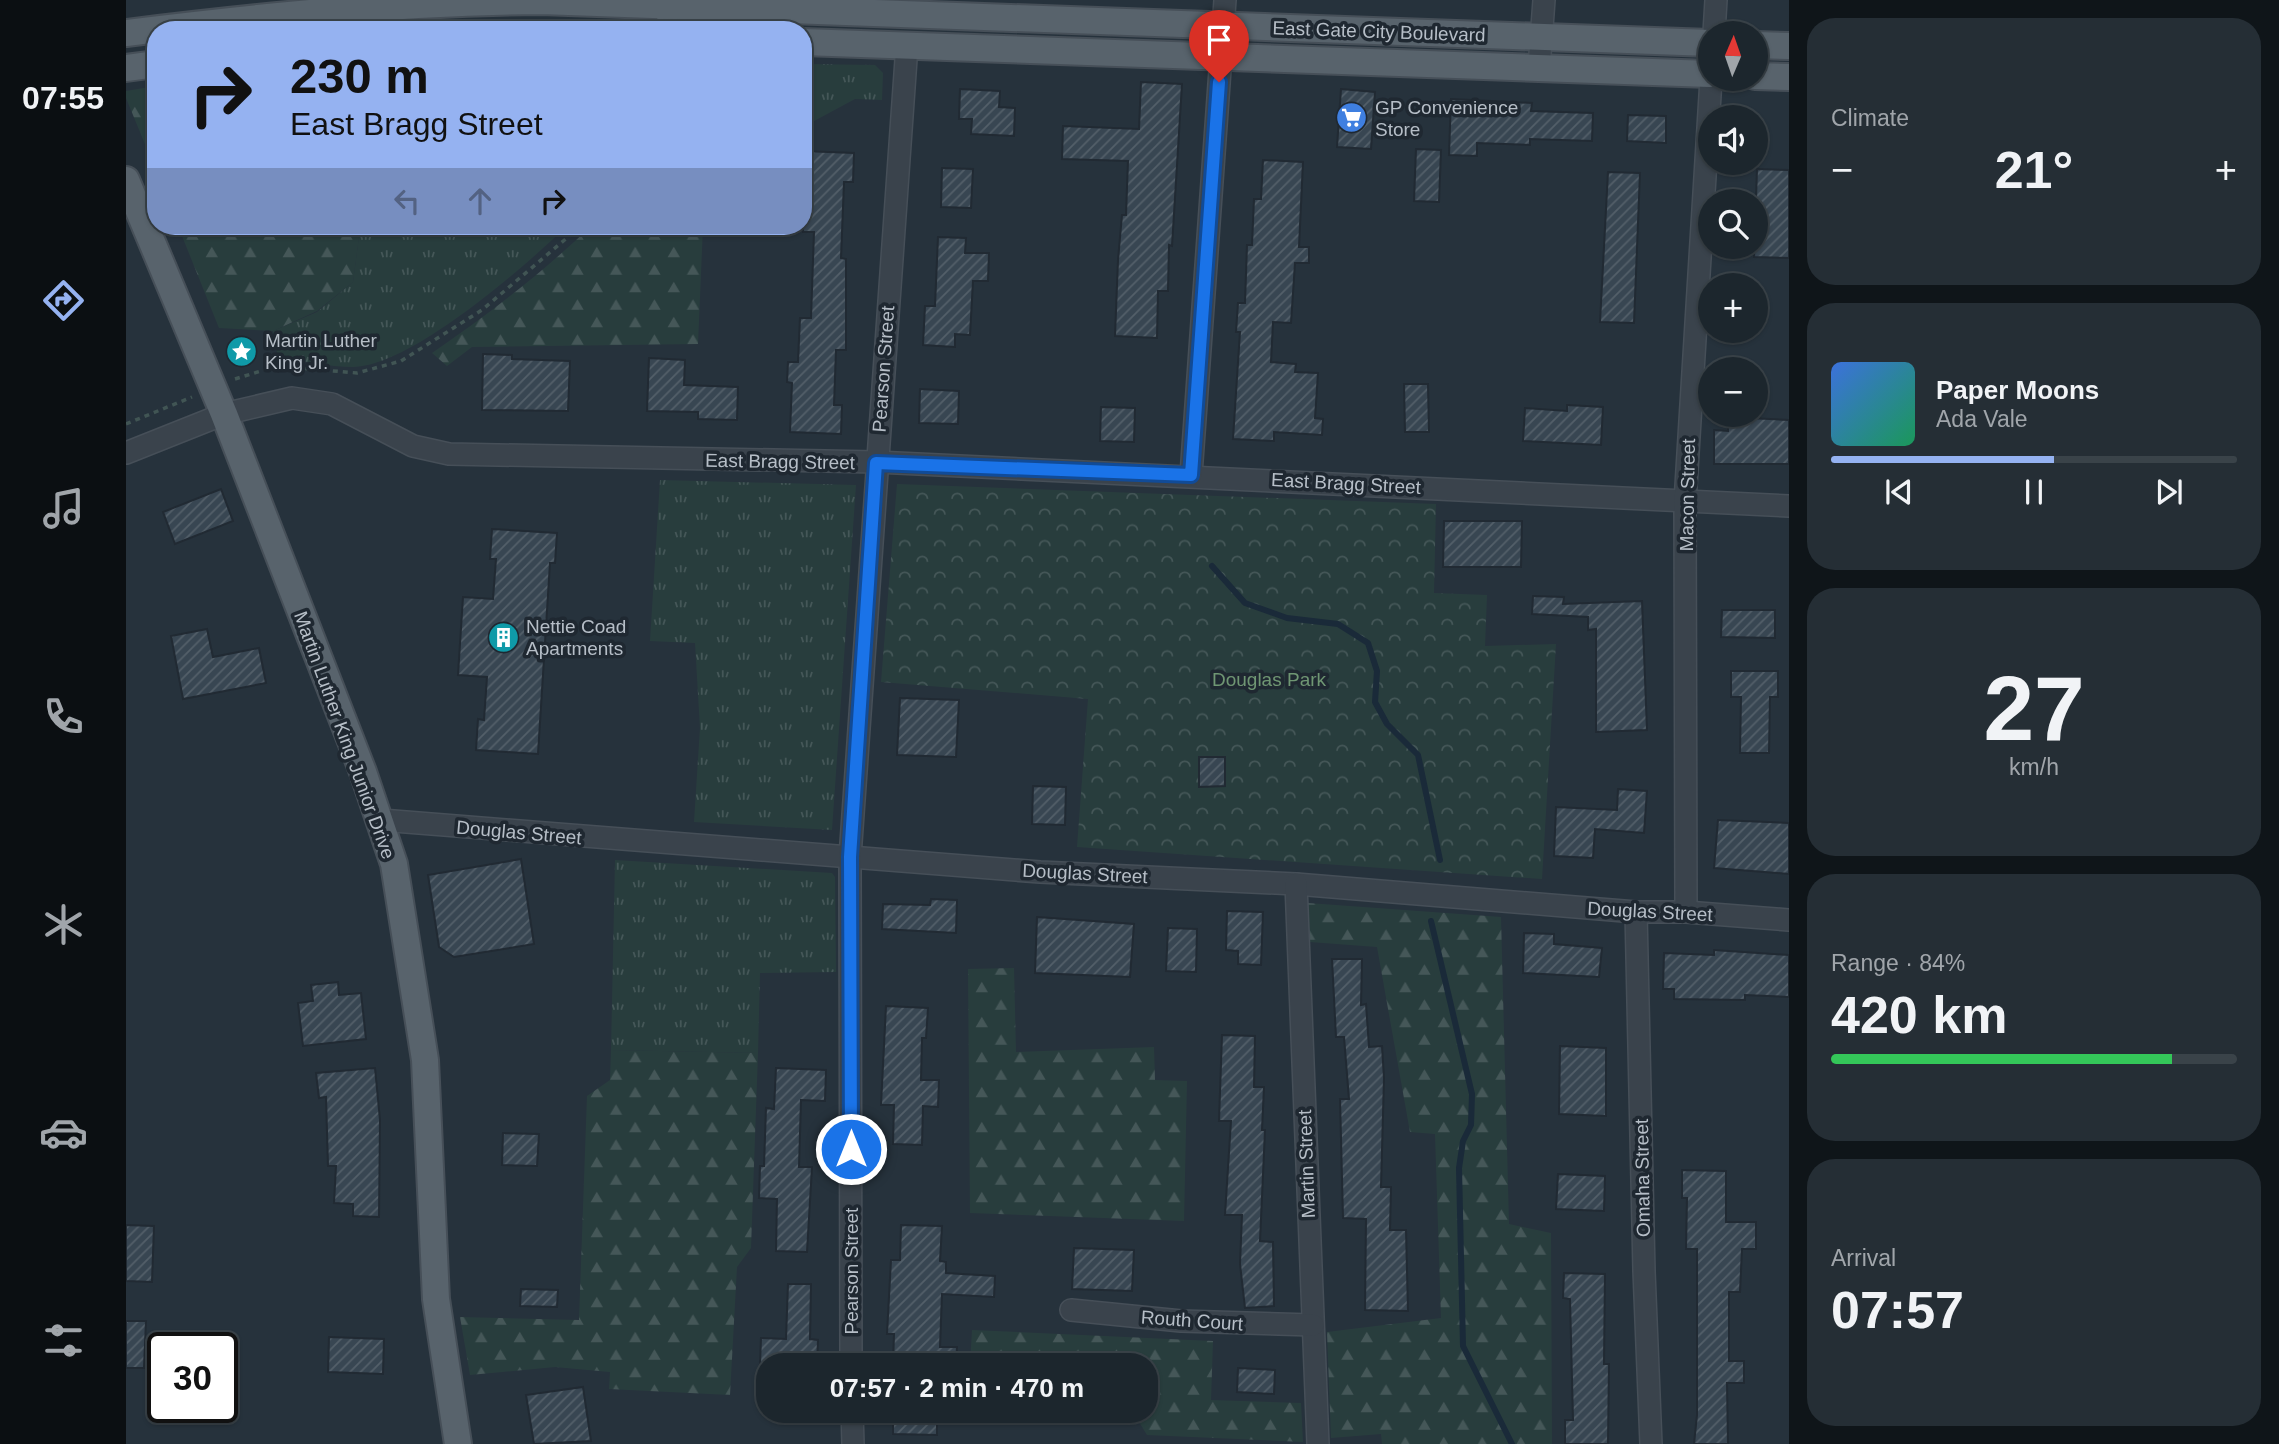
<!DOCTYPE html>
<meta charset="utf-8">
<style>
:root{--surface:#1c262d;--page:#252e35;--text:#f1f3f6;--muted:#a0a5aa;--line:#3a4349;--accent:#95b2f1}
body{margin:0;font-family:Helvetica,sans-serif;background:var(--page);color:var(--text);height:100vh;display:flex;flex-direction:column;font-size:26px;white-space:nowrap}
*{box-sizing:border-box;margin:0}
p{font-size:23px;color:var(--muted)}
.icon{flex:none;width:38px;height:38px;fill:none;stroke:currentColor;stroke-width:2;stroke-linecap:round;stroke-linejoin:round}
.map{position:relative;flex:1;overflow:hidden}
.drawer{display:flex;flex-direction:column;gap:18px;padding:18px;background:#0f1519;width:490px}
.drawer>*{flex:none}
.guide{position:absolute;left:21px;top:21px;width:665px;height:214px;border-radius:28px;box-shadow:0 2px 5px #0004,0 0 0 2px var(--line);background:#95b2f1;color:#111;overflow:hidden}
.needle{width:46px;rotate:2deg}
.buttons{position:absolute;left:1572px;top:21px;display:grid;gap:14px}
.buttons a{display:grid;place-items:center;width:70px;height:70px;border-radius:50%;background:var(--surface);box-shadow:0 2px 5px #0004,0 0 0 2px var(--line);font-size:35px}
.speed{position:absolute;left:21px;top:1332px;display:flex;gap:14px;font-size:35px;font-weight:700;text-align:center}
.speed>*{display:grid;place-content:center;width:91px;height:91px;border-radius:50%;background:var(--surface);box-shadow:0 2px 5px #0004,0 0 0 2px var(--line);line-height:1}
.speed .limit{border:4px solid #111;border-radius:10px;background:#fff;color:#111}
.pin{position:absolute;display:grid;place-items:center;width:60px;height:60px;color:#fff;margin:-72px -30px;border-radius:50% 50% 50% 0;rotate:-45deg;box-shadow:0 0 7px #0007}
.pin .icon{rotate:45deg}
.me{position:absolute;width:77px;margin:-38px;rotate:0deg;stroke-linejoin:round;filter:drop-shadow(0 0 5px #0008)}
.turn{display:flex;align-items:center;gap:24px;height:147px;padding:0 28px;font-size:32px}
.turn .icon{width:91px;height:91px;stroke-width:2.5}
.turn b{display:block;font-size:49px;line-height:60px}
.lanes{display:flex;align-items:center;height:66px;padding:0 28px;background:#0003;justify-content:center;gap:35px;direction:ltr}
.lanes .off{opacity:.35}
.big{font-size:52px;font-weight:800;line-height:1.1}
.drawer .card{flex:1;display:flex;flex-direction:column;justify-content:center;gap:10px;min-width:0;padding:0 24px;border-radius:28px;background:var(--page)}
.drawer .dial{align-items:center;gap:0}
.dial b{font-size:91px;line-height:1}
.song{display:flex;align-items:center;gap:21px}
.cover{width:84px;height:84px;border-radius:10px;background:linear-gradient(135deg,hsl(220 70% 55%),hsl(150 70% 35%))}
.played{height:7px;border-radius:4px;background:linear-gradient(90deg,var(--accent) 55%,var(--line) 55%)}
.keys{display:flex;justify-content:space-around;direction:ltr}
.heat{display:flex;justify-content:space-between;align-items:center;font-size:38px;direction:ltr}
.charge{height:10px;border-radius:5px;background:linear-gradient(90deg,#34c759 84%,var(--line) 0)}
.trip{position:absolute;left:630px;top:1353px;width:402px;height:70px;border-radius:28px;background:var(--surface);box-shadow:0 2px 5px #0004,0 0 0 2px var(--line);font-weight:800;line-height:70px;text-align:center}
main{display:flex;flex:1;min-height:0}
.dock{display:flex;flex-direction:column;width:126px;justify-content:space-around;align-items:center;background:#0b0f12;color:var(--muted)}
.dock .icon{width:49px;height:49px}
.dock .on{color:var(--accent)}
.dock b{font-size:32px;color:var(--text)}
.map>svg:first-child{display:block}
.grass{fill:url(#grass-tufts)}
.forest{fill:url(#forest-firs)}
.park{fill:url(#park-crowns)}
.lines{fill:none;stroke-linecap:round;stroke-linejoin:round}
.stream{stroke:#1a2a39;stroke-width:6}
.building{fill:url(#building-hatch);stroke:#212a33;stroke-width:2}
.minor-casing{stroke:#464f58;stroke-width:24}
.major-casing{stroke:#464f58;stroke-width:30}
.path{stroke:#415554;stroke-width:3.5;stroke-dasharray:5 5;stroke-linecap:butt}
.minor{stroke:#3a434c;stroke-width:21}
.major{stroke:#58636c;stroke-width:26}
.route-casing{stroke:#114b97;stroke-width:18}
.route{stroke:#1a73e8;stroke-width:12}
.labels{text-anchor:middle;stroke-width:7;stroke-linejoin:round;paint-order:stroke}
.street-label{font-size:19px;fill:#b6bec7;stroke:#1f2831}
.poi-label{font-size:19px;fill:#b6bec7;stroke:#1f2831;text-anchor:start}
.park-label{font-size:19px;fill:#6f9673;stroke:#1f2831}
</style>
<main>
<nav class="dock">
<b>07:55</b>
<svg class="icon on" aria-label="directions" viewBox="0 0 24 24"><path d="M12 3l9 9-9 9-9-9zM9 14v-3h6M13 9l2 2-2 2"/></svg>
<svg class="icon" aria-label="music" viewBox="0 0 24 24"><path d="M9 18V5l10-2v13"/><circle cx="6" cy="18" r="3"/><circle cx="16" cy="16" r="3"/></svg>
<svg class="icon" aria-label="phone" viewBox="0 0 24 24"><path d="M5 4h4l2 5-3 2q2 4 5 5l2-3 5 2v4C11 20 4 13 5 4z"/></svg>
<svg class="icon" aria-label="climate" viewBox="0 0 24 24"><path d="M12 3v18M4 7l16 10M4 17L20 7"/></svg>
<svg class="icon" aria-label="car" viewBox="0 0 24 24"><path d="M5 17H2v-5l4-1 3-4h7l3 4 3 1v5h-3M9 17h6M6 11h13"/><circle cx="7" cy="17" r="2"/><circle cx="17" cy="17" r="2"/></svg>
<svg class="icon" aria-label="filters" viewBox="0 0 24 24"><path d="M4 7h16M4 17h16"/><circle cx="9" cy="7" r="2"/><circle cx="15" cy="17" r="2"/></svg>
</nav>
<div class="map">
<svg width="1663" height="1444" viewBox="0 0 1663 1444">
<defs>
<pattern id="grass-tufts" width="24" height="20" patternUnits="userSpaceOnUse" patternTransform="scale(1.75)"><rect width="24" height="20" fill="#283d3d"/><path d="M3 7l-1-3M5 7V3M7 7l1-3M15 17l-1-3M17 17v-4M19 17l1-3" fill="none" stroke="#455758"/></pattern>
<pattern id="forest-firs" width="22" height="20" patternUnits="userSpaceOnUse" patternTransform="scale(1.75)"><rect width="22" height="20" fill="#283d3d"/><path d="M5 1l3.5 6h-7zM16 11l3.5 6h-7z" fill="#455758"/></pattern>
<pattern id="park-crowns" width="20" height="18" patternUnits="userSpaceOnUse" patternTransform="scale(1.75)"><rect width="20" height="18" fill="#283d3d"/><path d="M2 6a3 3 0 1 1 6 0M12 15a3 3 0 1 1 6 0" fill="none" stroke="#455758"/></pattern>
<pattern id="building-hatch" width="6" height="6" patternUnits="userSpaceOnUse" patternTransform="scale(1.75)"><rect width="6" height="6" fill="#384652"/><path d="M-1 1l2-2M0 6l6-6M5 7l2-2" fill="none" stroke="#535f69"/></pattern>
</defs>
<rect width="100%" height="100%" fill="#26323c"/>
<g class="grass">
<polygon points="677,64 749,65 757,73 756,100 729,99 677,127"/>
<path d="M 245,226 L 441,226 C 399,266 286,366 227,367 C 203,367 176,360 152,358 L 147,331 L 191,312 L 227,282 L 233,237 Z"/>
<polygon points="534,480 730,485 706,830 568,822 574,728 569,643 524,641"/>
<polygon points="489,860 706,873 709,877 710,972 634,973 632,1053 485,1050"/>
</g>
<g class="forest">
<polygon points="30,86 30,171 0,98 0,91"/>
<polygon points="52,226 245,226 233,237 227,282 191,311 147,331 93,328"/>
<path d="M 465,226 L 577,226 L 572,344 L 346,347 L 321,366 L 306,353 C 363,314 416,273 465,226 Z"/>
<polygon points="1182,903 1375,917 1383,1224 1425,1233 1426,1444 1256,1444 1255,1434 1205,1438 1201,1332 1315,1318 1309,1134 1284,1132 1251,947 1184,942"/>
<polygon points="888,968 890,1052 1028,1047 1029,1080 1061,1081 1058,1221 844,1213 842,969"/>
<polygon points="485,1050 632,1053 625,1248 611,1267 604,1395 483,1389 484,1372 429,1367 344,1375 334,1317 453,1320 461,1096 484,1080"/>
<polygon points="846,1330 1087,1341 1085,1400 1175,1403 1177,1442 1021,1435 1010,1417 886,1411 1020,1410 1020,1365 844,1365"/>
</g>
<polygon class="park" points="771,484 1310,504 1308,593 1361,595 1359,646 1430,644 1416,879 951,847 962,699 755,682"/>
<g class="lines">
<g class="stream">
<polyline points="1086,566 1119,603 1161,618 1212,624 1242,643 1251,671 1249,702 1261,724 1292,755 1314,860"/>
<polyline points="1305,921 1346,1094 1345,1125 1337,1141 1333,1168 1337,1346 1386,1444"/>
</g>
</g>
<g class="building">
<polygon points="1015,82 1056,84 1046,246 1043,245 1042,291 1032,291 1031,338 989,336 992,260 996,215 1000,215 1002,161 936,159 937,126 1013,129"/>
<polygon points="834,89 874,91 873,107 889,108 888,136 845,134 846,119 833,119"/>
<polygon points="1215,89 1249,92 1245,149 1211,147"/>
<polygon points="1325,99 1406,103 1405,111 1467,113 1466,141 1404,139 1404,145 1351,143 1351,156 1323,155"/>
<polygon points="1502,115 1540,116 1540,143 1501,141"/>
<polygon points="1290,149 1315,150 1313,202 1288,201"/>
<polygon points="677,151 728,153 727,182 718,182 715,258 720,259 720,350 710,350 708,405 716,405 715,434 664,432 666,383 661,382 662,362 672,362 674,318 685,318 688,232 677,232"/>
<polygon points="1137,160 1177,162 1173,247 1183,247 1183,263 1169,263 1165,323 1147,322 1145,362 1170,364 1169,372 1192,373 1189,418 1197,419 1196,435 1148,432 1148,441 1107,439 1114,332 1110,332 1112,303 1119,303 1121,245 1126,245 1128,199 1135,199"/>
<polygon points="816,168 847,169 845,208 815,207"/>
<polygon points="1631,169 1663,170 1663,258 1628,257"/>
<polygon points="1482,172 1514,173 1508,323 1474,322"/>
<polygon points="812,237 840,238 839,253 863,253 862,281 847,281 844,335 829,334 829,347 797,345 799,306 809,306"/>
<polygon points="357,354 386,355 386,359 444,361 442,411 356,410"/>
<polygon points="523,358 559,360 558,385 612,387 611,420 572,419 572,412 521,411"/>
<polygon points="1278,384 1302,384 1303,432 1279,432"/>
<polygon points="794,389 833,391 832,424 793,423"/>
<polygon points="1441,405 1477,407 1475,445 1397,441 1399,408 1441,411"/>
<polygon points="975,407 1009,408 1008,442 974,441"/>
<polygon points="1602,417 1663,420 1663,464 1588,464 1588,430 1602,431"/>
<polygon points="95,489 107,521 49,544 37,512"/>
<polygon points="1318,521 1396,521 1395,567 1317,567"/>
<polygon points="366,529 431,533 429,563 424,563 412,754 350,750 352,719 358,720 361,677 332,675 337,597 367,599 370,559 364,559"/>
<polygon points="1407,596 1438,597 1437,604 1516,601 1521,730 1470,732 1470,629 1462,630 1462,617 1406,614"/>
<polygon points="1596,610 1649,610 1649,638 1595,637"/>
<polygon points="81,629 87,657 133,648 140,683 57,699 45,636"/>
<polygon points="1605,671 1652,671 1652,697 1644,697 1643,753 1614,753 1615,697 1605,697"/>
<polygon points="774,698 833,700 830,757 771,755"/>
<polygon points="1073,757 1099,757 1099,786 1073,787"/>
<polygon points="907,786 940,787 939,825 906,824"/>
<polygon points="1492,789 1521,791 1518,833 1469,829 1467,858 1428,856 1430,807 1491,810"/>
<polygon points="1592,820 1663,823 1663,874 1588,868"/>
<polygon points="395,859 408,944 328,957 313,947 302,875"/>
<polygon points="805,899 831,900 830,933 756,929 757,904 804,905"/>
<polygon points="1101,911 1137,912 1135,965 1112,964 1112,951 1100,950"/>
<polygon points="911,917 1008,924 1004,977 909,973"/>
<polygon points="1042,928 1071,929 1070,972 1040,971"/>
<polygon points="1398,933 1428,934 1428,944 1476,948 1473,977 1397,973"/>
<polygon points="1588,950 1663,955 1663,997 1619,995 1619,1000 1548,999 1548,989 1537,989 1538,953 1588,955"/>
<polygon points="1206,959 1236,959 1235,1005 1240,1004 1243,1047 1256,1046 1258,1078 1255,1187 1265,1187 1264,1230 1280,1230 1282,1311 1239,1310 1240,1219 1217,1218 1214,1099 1223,1099 1218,1037 1210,1037"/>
<polygon points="212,982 213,995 235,993 240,1039 177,1046 172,1003 187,1001 185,985"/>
<polygon points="760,1006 802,1008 800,1038 796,1038 795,1080 813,1080 812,1107 797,1106 796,1145 767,1144 768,1105 755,1105"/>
<polygon points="1096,1035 1129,1036 1128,1087 1138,1087 1136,1130 1139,1130 1134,1241 1147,1242 1148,1306 1119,1308 1114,1264 1116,1215 1099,1215 1105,1121 1093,1121"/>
<polygon points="1434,1046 1480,1048 1480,1116 1433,1114"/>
<polygon points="249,1068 254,1120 253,1217 227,1216 227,1204 208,1203 210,1166 202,1166 200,1097 193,1098 190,1073"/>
<polygon points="650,1068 700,1070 699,1101 675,1100 673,1167 686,1167 681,1252 650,1251 651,1199 633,1198 634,1166 638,1166 640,1108 648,1109"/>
<polygon points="377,1133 413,1134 411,1166 376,1165"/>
<polygon points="1556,1170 1600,1171 1600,1222 1630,1222 1630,1249 1616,1249 1614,1292 1603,1292 1603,1361 1618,1361 1618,1383 1601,1383 1602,1444 1568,1444 1571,1415 1571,1249 1560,1249 1561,1198 1556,1198"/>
<polygon points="1432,1174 1479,1176 1478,1211 1430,1209"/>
<polygon points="0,1225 28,1226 26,1282 0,1281"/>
<polygon points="775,1225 816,1226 814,1261 820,1262 820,1273 869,1276 868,1297 816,1294 814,1347 831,1347 830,1365 767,1365 768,1334 761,1334 765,1260 774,1260"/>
<polygon points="948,1248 1008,1250 1006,1291 946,1289"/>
<polygon points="1438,1273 1479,1274 1478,1364 1483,1364 1482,1444 1439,1444 1439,1420 1447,1420 1444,1299 1437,1298"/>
<polygon points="662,1284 685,1284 684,1339 692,1340 691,1365 634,1364 635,1338 660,1339"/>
<polygon points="395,1289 432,1290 431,1307 394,1306"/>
<polygon points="0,1321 20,1321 18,1368 0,1368"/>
<polygon points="203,1337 258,1339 257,1374 202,1372"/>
<polygon points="1112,1368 1149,1370 1148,1394 1111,1392"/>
<polygon points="457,1387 465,1441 408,1444 400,1395"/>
<polygon points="767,1410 811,1410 811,1435 767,1434"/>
</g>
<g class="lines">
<defs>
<g id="minor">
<polyline points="1588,33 1590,0"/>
<polyline points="1413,68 1418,0"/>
<polyline points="0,453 98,414 166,398 206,404 287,446 323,454 750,462 1663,506"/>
<polyline points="1065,475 1099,0"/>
<polyline points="255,820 914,872 1170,884 1510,912 1560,912 1663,920"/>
<polyline points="1170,884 1192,1444"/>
<polyline points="1510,912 1518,1271 1525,1444"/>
<polyline points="1560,912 1559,502 1585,79"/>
<polyline points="945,1310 1055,1321 1187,1325"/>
<polyline points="725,1365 724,857 781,45"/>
<polyline points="726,1410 727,1444"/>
</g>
<g id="major">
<polyline points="544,30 545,0"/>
<path d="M 0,33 C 138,16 275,2 415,1 L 1584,43"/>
<polyline points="677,42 1584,74"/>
<polyline points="1629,45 1663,46"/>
<polyline points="0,68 30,64"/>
<polyline points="1629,76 1663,77"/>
<polyline points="0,180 98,414 237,772 268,864 299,1060 310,1299 332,1444"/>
</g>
</defs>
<use href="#minor" class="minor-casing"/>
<use href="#major" class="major-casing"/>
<g class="path">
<polyline points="109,379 151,366 231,373 275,361 356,310 455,226"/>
<polyline points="0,424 66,397"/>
</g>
<use href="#minor" class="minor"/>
<use href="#major" class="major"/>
</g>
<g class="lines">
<defs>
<polyline id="route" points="725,1149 724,857 750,463 1065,475 1093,82"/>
</defs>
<use href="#route" class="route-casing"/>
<use href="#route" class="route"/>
</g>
<defs>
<symbol id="supermarket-disc" viewBox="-11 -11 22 22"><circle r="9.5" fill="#3f7fe0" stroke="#1f2831"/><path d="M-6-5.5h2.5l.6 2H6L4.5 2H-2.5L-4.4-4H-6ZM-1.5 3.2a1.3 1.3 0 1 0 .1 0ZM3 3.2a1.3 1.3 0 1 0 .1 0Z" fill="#fff"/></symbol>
<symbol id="sight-disc" viewBox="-11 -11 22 22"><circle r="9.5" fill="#0f9aa8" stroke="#1f2831"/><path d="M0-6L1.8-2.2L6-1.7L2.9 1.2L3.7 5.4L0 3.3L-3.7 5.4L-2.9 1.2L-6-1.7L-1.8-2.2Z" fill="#fff"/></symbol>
<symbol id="building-disc" viewBox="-11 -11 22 22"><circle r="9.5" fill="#0f9aa8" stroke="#1f2831"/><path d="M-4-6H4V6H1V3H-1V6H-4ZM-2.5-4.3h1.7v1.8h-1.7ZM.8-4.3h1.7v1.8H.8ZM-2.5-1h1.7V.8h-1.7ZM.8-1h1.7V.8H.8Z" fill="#fff"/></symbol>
</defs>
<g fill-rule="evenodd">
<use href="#supermarket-disc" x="1208" y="100" width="35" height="35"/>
<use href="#sight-disc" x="98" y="334" width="35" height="35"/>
<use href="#building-disc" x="360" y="620" width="35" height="35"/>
</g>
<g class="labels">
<g class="street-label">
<text transform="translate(1253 31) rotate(2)" y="7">East Gate City Boulevard</text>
<text transform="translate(757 369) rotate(-86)" y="7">Pearson Street</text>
<text transform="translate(654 461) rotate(1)" y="7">East Bragg Street</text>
<text transform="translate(1220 483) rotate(3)" y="7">East Bragg Street</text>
<text transform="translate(1561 495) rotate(-89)" y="7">Macon Street</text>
<text transform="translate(219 735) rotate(70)" y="7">Martin Luther King Junior Drive</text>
<text transform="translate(393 832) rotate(5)" y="7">Douglas Street</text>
<text transform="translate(959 873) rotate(3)" y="7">Douglas Street</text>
<text transform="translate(1524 911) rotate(3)" y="7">Douglas Street</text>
<text transform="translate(1180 1164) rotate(-92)" y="7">Martin Street</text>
<text transform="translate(1516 1178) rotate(-91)" y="7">Omaha Street</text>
<text transform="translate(725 1271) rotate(-90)" y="7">Pearson Street</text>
<text transform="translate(1066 1320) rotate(4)" y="7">Routh Court</text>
</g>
<g class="poi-label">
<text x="1249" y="114">GP Convenience<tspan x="1249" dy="22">Store</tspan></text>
<text x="139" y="347">Martin Luther<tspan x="139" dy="22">King Jr.</tspan></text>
<text x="400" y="633">Nettie Coad<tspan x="400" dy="22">Apartments</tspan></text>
</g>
<g class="park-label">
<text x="1143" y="686">Douglas Park</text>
</g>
</g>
</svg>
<div class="buttons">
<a><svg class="needle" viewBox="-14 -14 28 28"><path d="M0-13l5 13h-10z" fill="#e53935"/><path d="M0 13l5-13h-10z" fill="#a0a5aa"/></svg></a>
<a><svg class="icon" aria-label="sound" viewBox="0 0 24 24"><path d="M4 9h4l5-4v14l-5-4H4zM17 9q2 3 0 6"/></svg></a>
<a><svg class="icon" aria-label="search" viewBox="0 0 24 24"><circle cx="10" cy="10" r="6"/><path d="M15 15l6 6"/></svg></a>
<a>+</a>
<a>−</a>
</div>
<div class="speed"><div class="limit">30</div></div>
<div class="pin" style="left:1093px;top:82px;background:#d93025"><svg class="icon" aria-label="arrive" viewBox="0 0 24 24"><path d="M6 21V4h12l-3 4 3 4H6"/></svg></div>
<svg class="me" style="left:725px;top:1149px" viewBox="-20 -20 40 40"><circle r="17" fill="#1a73e8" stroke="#fff" stroke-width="3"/><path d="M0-11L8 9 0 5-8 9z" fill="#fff"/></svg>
<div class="trip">07:57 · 2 min · 470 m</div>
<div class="guide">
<div class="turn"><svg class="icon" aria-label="right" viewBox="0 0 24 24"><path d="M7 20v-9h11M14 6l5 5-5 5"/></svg><div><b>230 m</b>East Bragg Street</div></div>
<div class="lanes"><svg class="icon off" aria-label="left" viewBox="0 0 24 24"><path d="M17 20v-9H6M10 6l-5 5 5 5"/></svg><svg class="icon off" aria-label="ahead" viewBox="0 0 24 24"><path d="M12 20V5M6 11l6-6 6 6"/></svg><svg class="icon" aria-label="right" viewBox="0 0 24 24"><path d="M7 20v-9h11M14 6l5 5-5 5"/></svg></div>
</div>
</div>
<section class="drawer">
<div class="card"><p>Climate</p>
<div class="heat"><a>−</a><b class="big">21°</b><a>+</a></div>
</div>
<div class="card">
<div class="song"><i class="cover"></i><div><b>Paper Moons</b><p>Ada Vale</p></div></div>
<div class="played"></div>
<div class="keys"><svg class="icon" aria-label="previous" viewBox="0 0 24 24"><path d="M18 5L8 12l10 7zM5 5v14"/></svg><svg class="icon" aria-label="pause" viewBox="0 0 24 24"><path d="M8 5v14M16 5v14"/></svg><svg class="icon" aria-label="next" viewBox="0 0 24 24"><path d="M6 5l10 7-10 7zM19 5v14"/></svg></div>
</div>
<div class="card dial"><b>27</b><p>km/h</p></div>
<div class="card"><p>Range · 84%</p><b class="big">420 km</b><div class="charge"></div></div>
<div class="card"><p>Arrival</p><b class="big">07:57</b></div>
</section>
</main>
